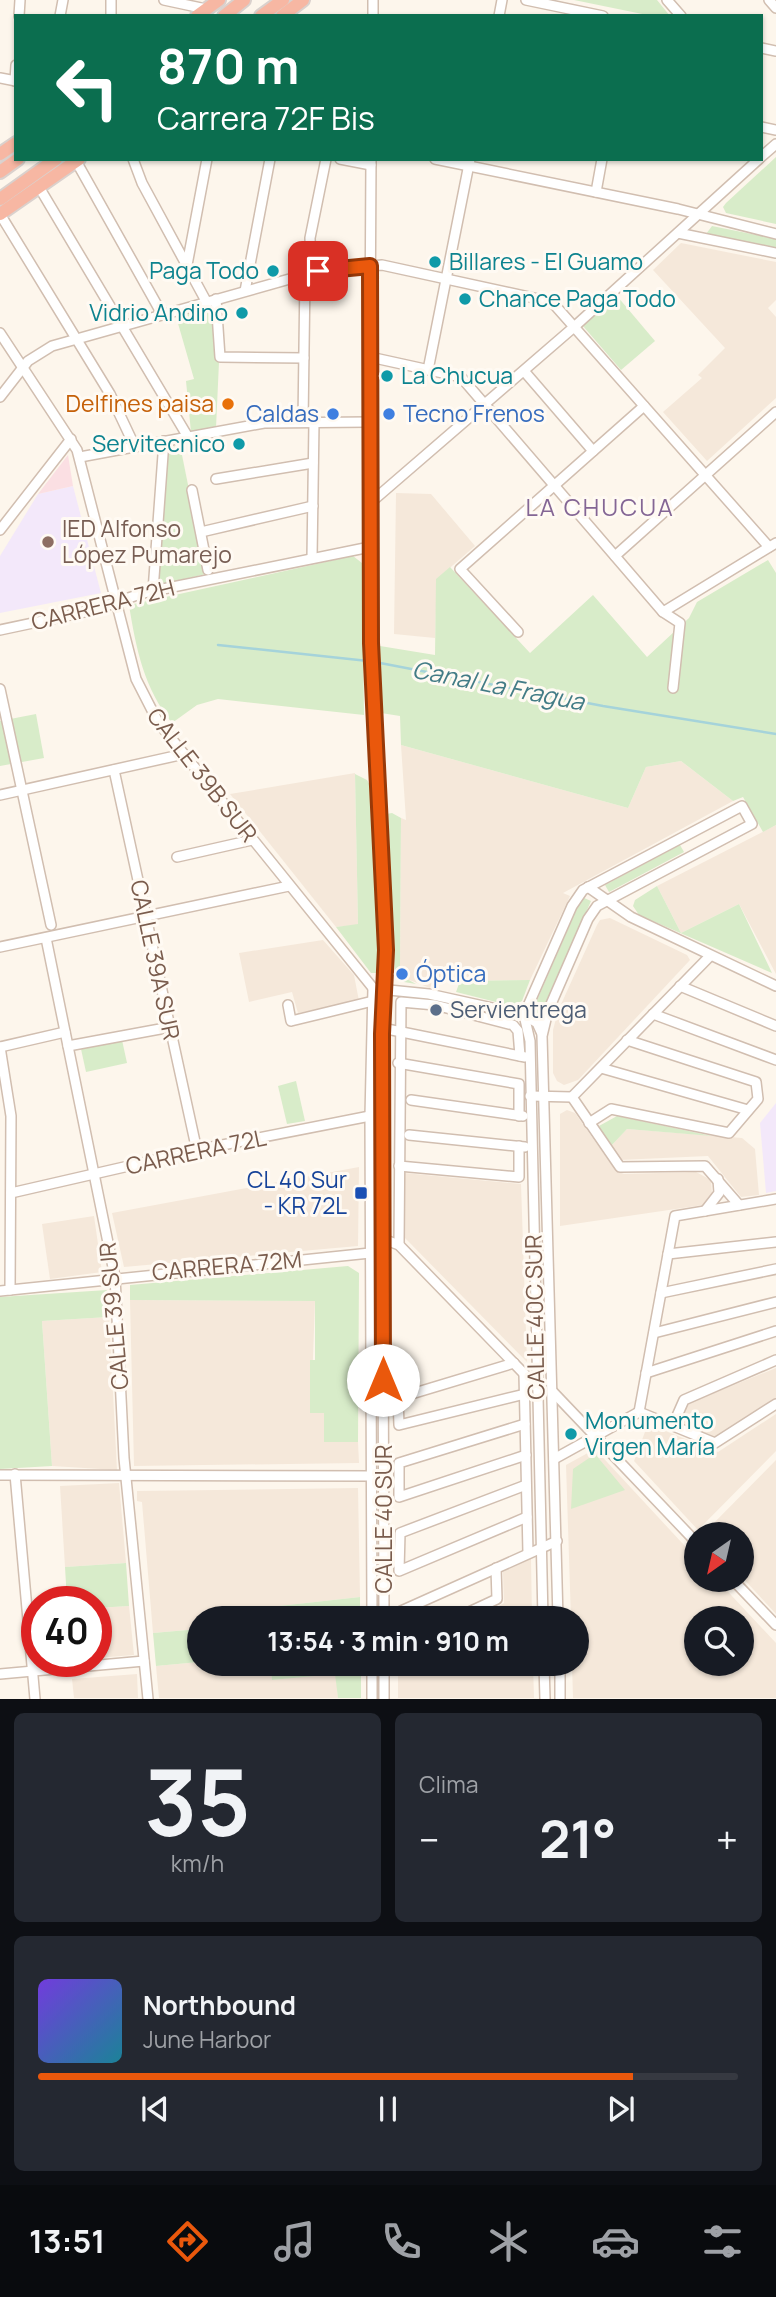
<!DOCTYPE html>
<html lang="es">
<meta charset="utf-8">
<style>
:root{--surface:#171b24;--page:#242831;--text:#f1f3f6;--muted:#9ea1a6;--line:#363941;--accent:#ea580c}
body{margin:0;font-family:Manrope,sans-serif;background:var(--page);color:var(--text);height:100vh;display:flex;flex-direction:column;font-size:26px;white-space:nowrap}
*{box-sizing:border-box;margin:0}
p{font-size:23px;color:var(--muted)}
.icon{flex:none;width:38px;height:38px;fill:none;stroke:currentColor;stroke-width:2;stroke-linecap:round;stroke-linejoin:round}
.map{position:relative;height:1699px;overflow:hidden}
.drawer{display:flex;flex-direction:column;gap:14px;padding:14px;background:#0d0f14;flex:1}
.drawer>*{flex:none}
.top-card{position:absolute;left:14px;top:14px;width:749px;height:147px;border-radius:0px;box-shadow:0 2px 5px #0004;background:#0b6e4f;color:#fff;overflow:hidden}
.needle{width:46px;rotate:214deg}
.fabs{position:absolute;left:684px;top:1522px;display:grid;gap:14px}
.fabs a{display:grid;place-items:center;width:70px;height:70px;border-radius:50%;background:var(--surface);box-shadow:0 2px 5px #0004;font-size:35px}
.speed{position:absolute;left:21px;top:1586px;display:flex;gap:14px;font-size:35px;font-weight:700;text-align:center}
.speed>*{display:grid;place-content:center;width:91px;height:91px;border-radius:50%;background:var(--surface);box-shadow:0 2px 5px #0004;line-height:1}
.speed .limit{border:10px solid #d22;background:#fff;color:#111}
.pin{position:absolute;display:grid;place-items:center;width:60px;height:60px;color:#fff;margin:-30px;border-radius:14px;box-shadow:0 4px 10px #0006}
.me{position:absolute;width:77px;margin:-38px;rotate:0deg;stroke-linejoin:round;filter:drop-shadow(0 0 5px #0008)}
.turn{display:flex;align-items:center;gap:24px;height:147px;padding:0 28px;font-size:32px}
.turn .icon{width:91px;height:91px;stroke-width:2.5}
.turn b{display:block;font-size:49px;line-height:60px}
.big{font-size:52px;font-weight:700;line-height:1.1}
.drawer .card{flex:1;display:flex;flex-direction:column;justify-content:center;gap:10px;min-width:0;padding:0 24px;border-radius:10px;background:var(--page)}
.drawer .dial{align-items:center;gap:0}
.dial b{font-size:91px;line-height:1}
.song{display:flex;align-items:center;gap:21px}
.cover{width:84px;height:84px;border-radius:10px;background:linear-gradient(135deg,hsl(260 70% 55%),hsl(190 70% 35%))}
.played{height:7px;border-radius:4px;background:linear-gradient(90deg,var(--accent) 85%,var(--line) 85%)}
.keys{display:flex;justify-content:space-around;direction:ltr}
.heat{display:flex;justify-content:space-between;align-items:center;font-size:38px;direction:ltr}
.drawer .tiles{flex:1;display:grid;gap:14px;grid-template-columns:1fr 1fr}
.card:last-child{grid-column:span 2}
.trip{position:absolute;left:187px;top:1606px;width:402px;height:70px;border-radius:35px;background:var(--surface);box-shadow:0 2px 5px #0004;font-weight:700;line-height:70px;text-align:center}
.dock{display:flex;height:112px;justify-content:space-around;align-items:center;background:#090b0e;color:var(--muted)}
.dock .icon{width:49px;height:49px}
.dock .on{color:var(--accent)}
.dock b{font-size:32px;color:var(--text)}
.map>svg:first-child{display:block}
.residential{fill:#f5e8da;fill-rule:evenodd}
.education{fill:#f3e8fa}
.medical{fill:#fbdfe3}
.green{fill:#d8ecc9}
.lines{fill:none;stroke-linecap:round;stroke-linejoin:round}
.stream{stroke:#a5d3da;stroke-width:2.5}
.minor-casing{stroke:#d1beb0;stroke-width:12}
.highway-casing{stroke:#dad1cd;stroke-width:16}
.minor{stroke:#fff;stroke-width:9}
.highway{stroke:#f7b7a3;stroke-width:12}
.route-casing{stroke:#983908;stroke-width:18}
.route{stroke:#ea580c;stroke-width:12}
.culture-dot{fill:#0f9aa8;stroke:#fffaf3;stroke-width:2.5}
.food-dot{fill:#e8710a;stroke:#fffaf3;stroke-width:2.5}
.shop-dot{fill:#3f7fe0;stroke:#fffaf3;stroke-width:2.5}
.education-dot{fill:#8d6e63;stroke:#fffaf3;stroke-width:2.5}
.service-dot{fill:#5c6f8a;stroke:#fffaf3;stroke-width:2.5}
.transit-dot{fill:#1a4fb4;stroke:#fffaf3;stroke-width:2.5}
.labels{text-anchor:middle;stroke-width:6;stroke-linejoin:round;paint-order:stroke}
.culture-label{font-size:23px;fill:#0d838f;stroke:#fffaf3;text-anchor:start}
.food-label{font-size:23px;fill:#c56008;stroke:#fffaf3;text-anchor:end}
.shop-label{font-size:23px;fill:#366cbe;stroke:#fffaf3;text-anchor:start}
.education-label{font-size:23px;fill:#785e54;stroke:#fffaf3;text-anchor:start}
.street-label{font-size:23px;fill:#7a5c4d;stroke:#fffaf3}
.service-label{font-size:23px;fill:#4e5e75;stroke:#fffaf3;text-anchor:start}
.transit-label{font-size:23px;fill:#164399;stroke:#fffaf3;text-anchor:end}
.neighbourhood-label{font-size:24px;letter-spacing:2px;fill:#846695;stroke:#fffaf3}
.water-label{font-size:24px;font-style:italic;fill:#437c86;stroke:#fffaf3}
</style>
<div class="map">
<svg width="776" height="1699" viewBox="0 0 776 1699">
<rect width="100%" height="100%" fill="#fdf6ec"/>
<g class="residential">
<polygon points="681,243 776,262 776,300 768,308 776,317 776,398 707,461 663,412 702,378 698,375 725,348 653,270"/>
<polygon points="396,493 431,494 475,546 437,579 435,638 394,634"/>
<polygon points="401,745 628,808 646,767 681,761 733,801 563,893 570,896 530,980 444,981 435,977 430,988 407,979 400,966 401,818 406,820"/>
<polygon points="355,773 358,925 336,927 230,794"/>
<polygon points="776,825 776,974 739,904 681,933 657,886"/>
<polygon points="610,918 687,955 690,960 578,1080 564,1085 557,1081 553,1073 553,1030 558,1011 597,925 600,920"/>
<polygon points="323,940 354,975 359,1001 298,1013 292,992 249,1002 239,953"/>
<polygon points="567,1110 575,1113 616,1171 624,1174 696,1172 711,1180 712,1194 703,1205 560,1226 560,1114"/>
<polygon points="627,1129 742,1138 755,1149 759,1195 741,1197 708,1156 619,1160 610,1147"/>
<polygon points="359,1167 358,1246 124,1267 112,1213"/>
<polygon points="404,1173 521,1184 527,1362 404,1237"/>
<polygon points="94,1216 102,1272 50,1279 42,1224"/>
<polygon points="130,1300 315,1301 311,1413 324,1412 324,1442 358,1442 359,1463 134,1466"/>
<polygon points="109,1317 117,1470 52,1466 42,1321"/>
<polygon points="776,1368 776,1399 715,1438 679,1422 687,1404"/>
<polygon points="776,1414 776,1451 698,1530 634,1461 648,1424 718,1452"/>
<path d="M 595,1449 L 696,1558 L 696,1580 L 717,1580 L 776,1643 L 776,1698 L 573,1698 L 572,1664 L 578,1664 L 578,1619 L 571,1619 L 566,1465 ZM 696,1619 L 742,1619 L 742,1664 L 696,1664 Z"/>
<polygon points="776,1460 776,1614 742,1577 742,1535 703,1534"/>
<polygon points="119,1483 126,1563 65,1567 60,1486"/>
<polygon points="358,1488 360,1597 261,1608 252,1619 200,1619 199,1629 153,1633 142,1502 137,1501 137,1491"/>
<polygon points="531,1558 532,1619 475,1619 504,1603 503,1572"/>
<polygon points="129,1606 134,1655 96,1658 96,1608"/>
<polygon points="199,1662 270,1665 272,1680 336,1673 338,1698 159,1698 156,1666"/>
<polygon points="417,1664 533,1664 534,1698 398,1698 398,1668"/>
<polygon points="137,1674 138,1698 74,1698 72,1679"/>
</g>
<g class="education">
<polygon points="73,486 101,593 0,613 0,556 38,494"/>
<polygon points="776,1103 776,1191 766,1193 760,1123"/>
</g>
<polygon class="medical" points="68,455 73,486 38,494"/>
<g class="green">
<polygon points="574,0 657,0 670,16 652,16"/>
<polygon points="776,157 776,224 726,213 723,207 726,203"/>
<polygon points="712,226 776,239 776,248 706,234"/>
<polygon points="617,296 655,341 621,370 583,326"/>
<polygon points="211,307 219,362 216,428 191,432 186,381 194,379 175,313"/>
<polygon points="180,445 206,574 157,585 169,448"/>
<path d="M 353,556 L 362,563 L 364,715 L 218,699 L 197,705 L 172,723 C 144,688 136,649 129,605 Z"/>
<polygon points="768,560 776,573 776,825 763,832 743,797 733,801 681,761 646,767 628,808 401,745 400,716 381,713 380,646 435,655 436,579 450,567 530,653 593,595 647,657 689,618 697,602"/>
<polygon points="36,714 44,758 0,766 0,721"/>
<polygon points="355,774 367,780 372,789 380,973 371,973 336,927 358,924"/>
<polygon points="392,813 401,818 400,966 407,979 416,984 404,982 395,974 386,814"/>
<polygon points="680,845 684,852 609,892 605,885"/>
<polygon points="657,886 681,933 739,904 772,973 639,915 633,906 635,900"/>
<polygon points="582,897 591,901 545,1004 540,1021 531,1014"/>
<polygon points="530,980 522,1001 512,1006 456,992 460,981"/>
<polygon points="122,1040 127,1063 86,1072 81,1049"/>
<polygon points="296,1081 305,1121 287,1124 278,1086"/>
<polygon points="617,1116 712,1136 627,1129 610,1147 599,1126"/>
<polygon points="348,1266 359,1273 358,1442 324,1442 324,1413 310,1413 310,1360 315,1360 315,1301 130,1300 130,1285"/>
<polygon points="107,1290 109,1317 42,1321 52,1466 0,1469 0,1297"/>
<polygon points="595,1454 625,1490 571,1509 573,1469"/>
<polygon points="126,1563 129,1606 96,1608 96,1601 67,1601 65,1567"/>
<polygon points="360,1597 360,1619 252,1619 261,1608"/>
<polygon points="199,1629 199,1662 156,1666 153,1633"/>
<polygon points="264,1664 361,1664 361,1698 338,1698 335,1674 272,1680 270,1665"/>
</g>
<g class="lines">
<g class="stream">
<polyline points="218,645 368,661"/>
<polyline points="375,662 603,706 776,734"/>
</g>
<defs>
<g id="minor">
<polyline points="164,0 206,9"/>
<polyline points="526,0 603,16"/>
<polyline points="667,0 681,16"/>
<polyline points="769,0 776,8"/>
<polyline points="19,16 20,0"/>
<polyline points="60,16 63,0"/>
<polyline points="111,16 111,0"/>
<polyline points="373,16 373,0"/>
<polyline points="499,16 502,0"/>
<polyline points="761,48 776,51"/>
<polyline points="0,78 16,81"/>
<polyline points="15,81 16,65"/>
<polyline points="761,127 776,130"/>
<polyline points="761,157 776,144"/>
<polyline points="133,159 142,183 206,301"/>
<polyline points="340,159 371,165"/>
<polyline points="371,159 369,504 372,669 385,950 382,1034 384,1619"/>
<polyline points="435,159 678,209 776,234"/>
<polyline points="76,161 162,314"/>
<polyline points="39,187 188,437"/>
<polyline points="596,192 602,159"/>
<polyline points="0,214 110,394 135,447"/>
<polyline points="678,233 776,253"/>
<polyline points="187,265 207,159"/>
<polyline points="311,273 310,238 326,159"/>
<polyline points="245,291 270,159"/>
<polyline points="216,299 220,357 304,358"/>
<polyline points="0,333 77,450 136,679 158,722 373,988"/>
<polyline points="370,357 461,377 663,612 680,623 673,688"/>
<polyline points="428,370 470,159"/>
<polyline points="524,371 593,451"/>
<polyline points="0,397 28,361 52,346 318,271 382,265 552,302 769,547"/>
<polyline points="303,422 305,275"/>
<polyline points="80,457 264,423 369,422"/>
<polyline points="216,479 313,463"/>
<polyline points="192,490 208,570"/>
<polyline points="369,504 574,327 759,159"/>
<polyline points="0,530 71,439"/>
<polyline points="201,532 313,506"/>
<polyline points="615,556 776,412"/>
<polyline points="312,558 314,422"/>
<polyline points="153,591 164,441"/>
<polyline points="663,612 776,543"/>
<polyline points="0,630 94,610 143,593 370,547"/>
<polyline points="518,632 460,569 644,406"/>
<polyline points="0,689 51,925"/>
<polyline points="114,770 197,1151"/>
<polyline points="0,795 184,754"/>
<polyline points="177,857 252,840"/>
<polyline points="588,887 631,917 776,986"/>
<polyline points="46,938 115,1277 124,1458 148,1699"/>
<polyline points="0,947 289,886"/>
<polyline points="680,986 776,1026"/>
<polyline points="379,989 429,994 524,1015 537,1023 542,1034"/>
<polyline points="288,1005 291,1021 373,1001"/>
<polyline points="653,1014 776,1060"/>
<polyline points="524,1015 572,906 583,890 742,806 752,824 597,906 588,919 548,1011 542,1036 558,1619"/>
<polyline points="524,1015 530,1041 543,1619"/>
<polyline points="382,1028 525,1057"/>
<polyline points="68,1046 160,1029"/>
<polyline points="0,1047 11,1116 10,1290"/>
<polyline points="0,1047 65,1032"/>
<polyline points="398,1063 519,1084 519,1116"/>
<polyline points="601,1068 748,1110"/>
<polyline points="530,1096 572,1097"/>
<polyline points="572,1097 620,1167 705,1166 739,1205"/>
<polyline points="572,1097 710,956"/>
<polyline points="411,1100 523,1116"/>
<polyline points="589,1123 611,1109 729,1133 758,1099 756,1082 627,1040"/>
<polyline points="409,1135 525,1147"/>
<polyline points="399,1166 519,1177 519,1146"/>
<polyline points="11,1193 207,1148 375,1115"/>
<polyline points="705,1211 719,1193 718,1179"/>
<polyline points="383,1239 399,1245 537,1387"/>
<polyline points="399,1245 401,1002 435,1005 513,1025 518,1031 520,1056"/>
<polyline points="668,1254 776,1242"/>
<polyline points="0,1291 370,1253"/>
<polyline points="661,1293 776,1269"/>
<polyline points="654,1333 776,1302"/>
<polyline points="514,1363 398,1398 399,1425 525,1394"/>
<polyline points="646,1373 776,1331"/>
<polyline points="524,1374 528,1553"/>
<polyline points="553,1392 696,1542"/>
<polyline points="639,1412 675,1216 776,1199"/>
<polyline points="639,1412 715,1443 776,1404"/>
<polyline points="525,1424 399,1463 399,1497 526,1455"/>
<polyline points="673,1425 684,1400 776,1360"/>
<polyline points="554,1459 639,1412"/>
<polyline points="15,1474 35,1699"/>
<polyline points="0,1475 376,1476"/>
<polyline points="526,1485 400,1533 399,1571 527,1517"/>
<polyline points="733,1580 776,1625"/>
<polyline points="372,1619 370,1116 373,988"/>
<polyline points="401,1619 401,1611 557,1541"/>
<polyline points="454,1619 497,1599 496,1568"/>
<polyline points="372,1664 372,1699"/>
<polyline points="384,1664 384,1699"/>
<polyline points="544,1664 545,1699"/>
<polyline points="560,1664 560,1699"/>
<polyline points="0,1674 144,1661"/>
</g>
<g id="highway">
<polyline points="197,16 219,0"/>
<polyline points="224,16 244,0"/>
<polyline points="261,16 283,0"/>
<polyline points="282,16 303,0"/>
<polyline points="0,154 16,143"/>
<polyline points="0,172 18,159"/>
<polyline points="0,199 56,159"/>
<polyline points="0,214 79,159"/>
</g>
</defs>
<use href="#minor" class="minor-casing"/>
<use href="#highway" class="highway-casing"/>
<use href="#minor" class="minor"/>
<use href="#highway" class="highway"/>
</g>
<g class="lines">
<defs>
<polyline id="route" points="318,271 370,266 371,643 386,950 382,1034 383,1380"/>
</defs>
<use href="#route" class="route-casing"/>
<use href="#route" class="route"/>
</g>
<g class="culture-dot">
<circle cx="435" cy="262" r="7"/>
<circle cx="273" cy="271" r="7"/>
<circle cx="465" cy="299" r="7"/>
<circle cx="242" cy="313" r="7"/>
<circle cx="387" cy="376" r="7"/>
<circle cx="239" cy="444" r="7"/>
<circle cx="571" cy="1434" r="7"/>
</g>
<circle class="food-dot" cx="228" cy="404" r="7"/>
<g class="shop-dot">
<circle cx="333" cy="414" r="7"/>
<circle cx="389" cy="414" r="7"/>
<circle cx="402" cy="974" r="7"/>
</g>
<circle class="education-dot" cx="48" cy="542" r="7"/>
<circle class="service-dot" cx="436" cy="1010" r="7"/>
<rect class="transit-dot" x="354" y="1186" width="14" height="14" rx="3.5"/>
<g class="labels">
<g class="culture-label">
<text x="449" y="270">Billares - El Guamo</text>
<text x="259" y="279" text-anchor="end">Paga Todo</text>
<text x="479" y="307">Chance Paga Todo</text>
<text x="228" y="321" text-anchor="end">Vidrio Andino</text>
<text x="401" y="384">La Chucua</text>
<text x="225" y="452" text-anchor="end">Servitecnico</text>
<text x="585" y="1429">Monumento<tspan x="585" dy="26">Virgen María</tspan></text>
</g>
<g class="food-label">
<text x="214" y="412">Delfines paisa</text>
</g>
<g class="shop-label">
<text x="319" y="422" text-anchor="end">Caldas</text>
<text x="403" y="422">Tecno Frenos</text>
<text x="416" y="982">Óptica</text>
</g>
<g class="education-label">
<text x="62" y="537">IED Alfonso<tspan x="62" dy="26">López Pumarejo</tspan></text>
</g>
<g class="street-label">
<text transform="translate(103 605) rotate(-14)" y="8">CARRERA 72H</text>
<text transform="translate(202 775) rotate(52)" y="8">CALLE 39B SUR</text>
<text transform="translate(155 960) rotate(78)" y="8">CALLE 39A SUR</text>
<text transform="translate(196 1152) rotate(-12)" y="8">CARRERA 72L</text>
<text transform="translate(227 1266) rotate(-5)" y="8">CARRERA 72M</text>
<text transform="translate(114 1316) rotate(-95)" y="8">CALLE 39 SUR</text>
<text transform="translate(535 1317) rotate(-91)" y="8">CALLE 40C SUR</text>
<text transform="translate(384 1519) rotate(-90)" y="8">CALLE 40 SUR</text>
</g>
<g class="service-label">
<text x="450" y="1018">Servientrega</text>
</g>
<g class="transit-label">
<text x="347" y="1188">CL 40 Sur<tspan x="347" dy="26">- KR 72L</tspan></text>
</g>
<g class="neighbourhood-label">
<text x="600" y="516">LA CHUCUA</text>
</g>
<g class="water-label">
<text transform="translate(498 686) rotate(11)" y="8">Canal La Fragua</text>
</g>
</g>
</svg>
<div class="fabs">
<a><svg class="needle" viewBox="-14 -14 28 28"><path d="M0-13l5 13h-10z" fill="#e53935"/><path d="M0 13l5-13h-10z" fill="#9ea1a6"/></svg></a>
<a><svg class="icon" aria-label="search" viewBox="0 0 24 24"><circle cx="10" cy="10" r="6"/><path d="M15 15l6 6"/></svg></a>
</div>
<div class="speed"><div class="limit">40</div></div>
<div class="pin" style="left:318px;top:271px;background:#d93025"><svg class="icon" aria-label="arrive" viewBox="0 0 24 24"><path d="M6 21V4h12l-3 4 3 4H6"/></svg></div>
<svg class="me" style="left:383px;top:1380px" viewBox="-20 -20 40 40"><circle r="19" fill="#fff"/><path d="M0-13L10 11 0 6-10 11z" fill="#ea580c"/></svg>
<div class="trip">13:54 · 3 min · 910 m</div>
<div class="top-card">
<div class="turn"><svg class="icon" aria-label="left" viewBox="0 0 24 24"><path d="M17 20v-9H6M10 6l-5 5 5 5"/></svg><div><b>870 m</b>Carrera 72F Bis</div></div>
</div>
</div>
<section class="drawer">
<div class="tiles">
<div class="card dial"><b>35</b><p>km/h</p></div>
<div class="card"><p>Clima</p>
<div class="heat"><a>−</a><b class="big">21°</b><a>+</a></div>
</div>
<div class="card">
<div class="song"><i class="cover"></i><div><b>Northbound</b><p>June Harbor</p></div></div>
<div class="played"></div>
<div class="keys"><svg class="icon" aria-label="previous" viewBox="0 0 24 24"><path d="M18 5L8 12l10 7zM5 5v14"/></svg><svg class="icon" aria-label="pause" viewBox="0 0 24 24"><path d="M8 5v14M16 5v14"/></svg><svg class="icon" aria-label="next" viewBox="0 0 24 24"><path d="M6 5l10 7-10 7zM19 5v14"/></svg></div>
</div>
</div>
</section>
<nav class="dock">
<b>13:51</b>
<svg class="icon on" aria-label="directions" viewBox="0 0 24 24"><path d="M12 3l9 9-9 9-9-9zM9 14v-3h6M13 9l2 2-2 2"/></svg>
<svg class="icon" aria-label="music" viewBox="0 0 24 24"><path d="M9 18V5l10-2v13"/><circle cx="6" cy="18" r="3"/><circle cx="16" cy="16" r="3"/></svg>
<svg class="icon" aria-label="phone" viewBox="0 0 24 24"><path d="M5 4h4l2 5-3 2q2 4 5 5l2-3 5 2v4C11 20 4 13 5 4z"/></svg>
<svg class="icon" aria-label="climate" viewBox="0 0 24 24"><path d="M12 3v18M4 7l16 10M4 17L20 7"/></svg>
<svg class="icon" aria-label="car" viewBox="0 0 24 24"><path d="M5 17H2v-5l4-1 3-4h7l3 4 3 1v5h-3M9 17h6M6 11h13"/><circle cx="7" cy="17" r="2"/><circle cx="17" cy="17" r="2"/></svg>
<svg class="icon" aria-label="filters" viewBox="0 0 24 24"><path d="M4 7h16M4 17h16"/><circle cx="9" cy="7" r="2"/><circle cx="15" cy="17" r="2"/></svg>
</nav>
